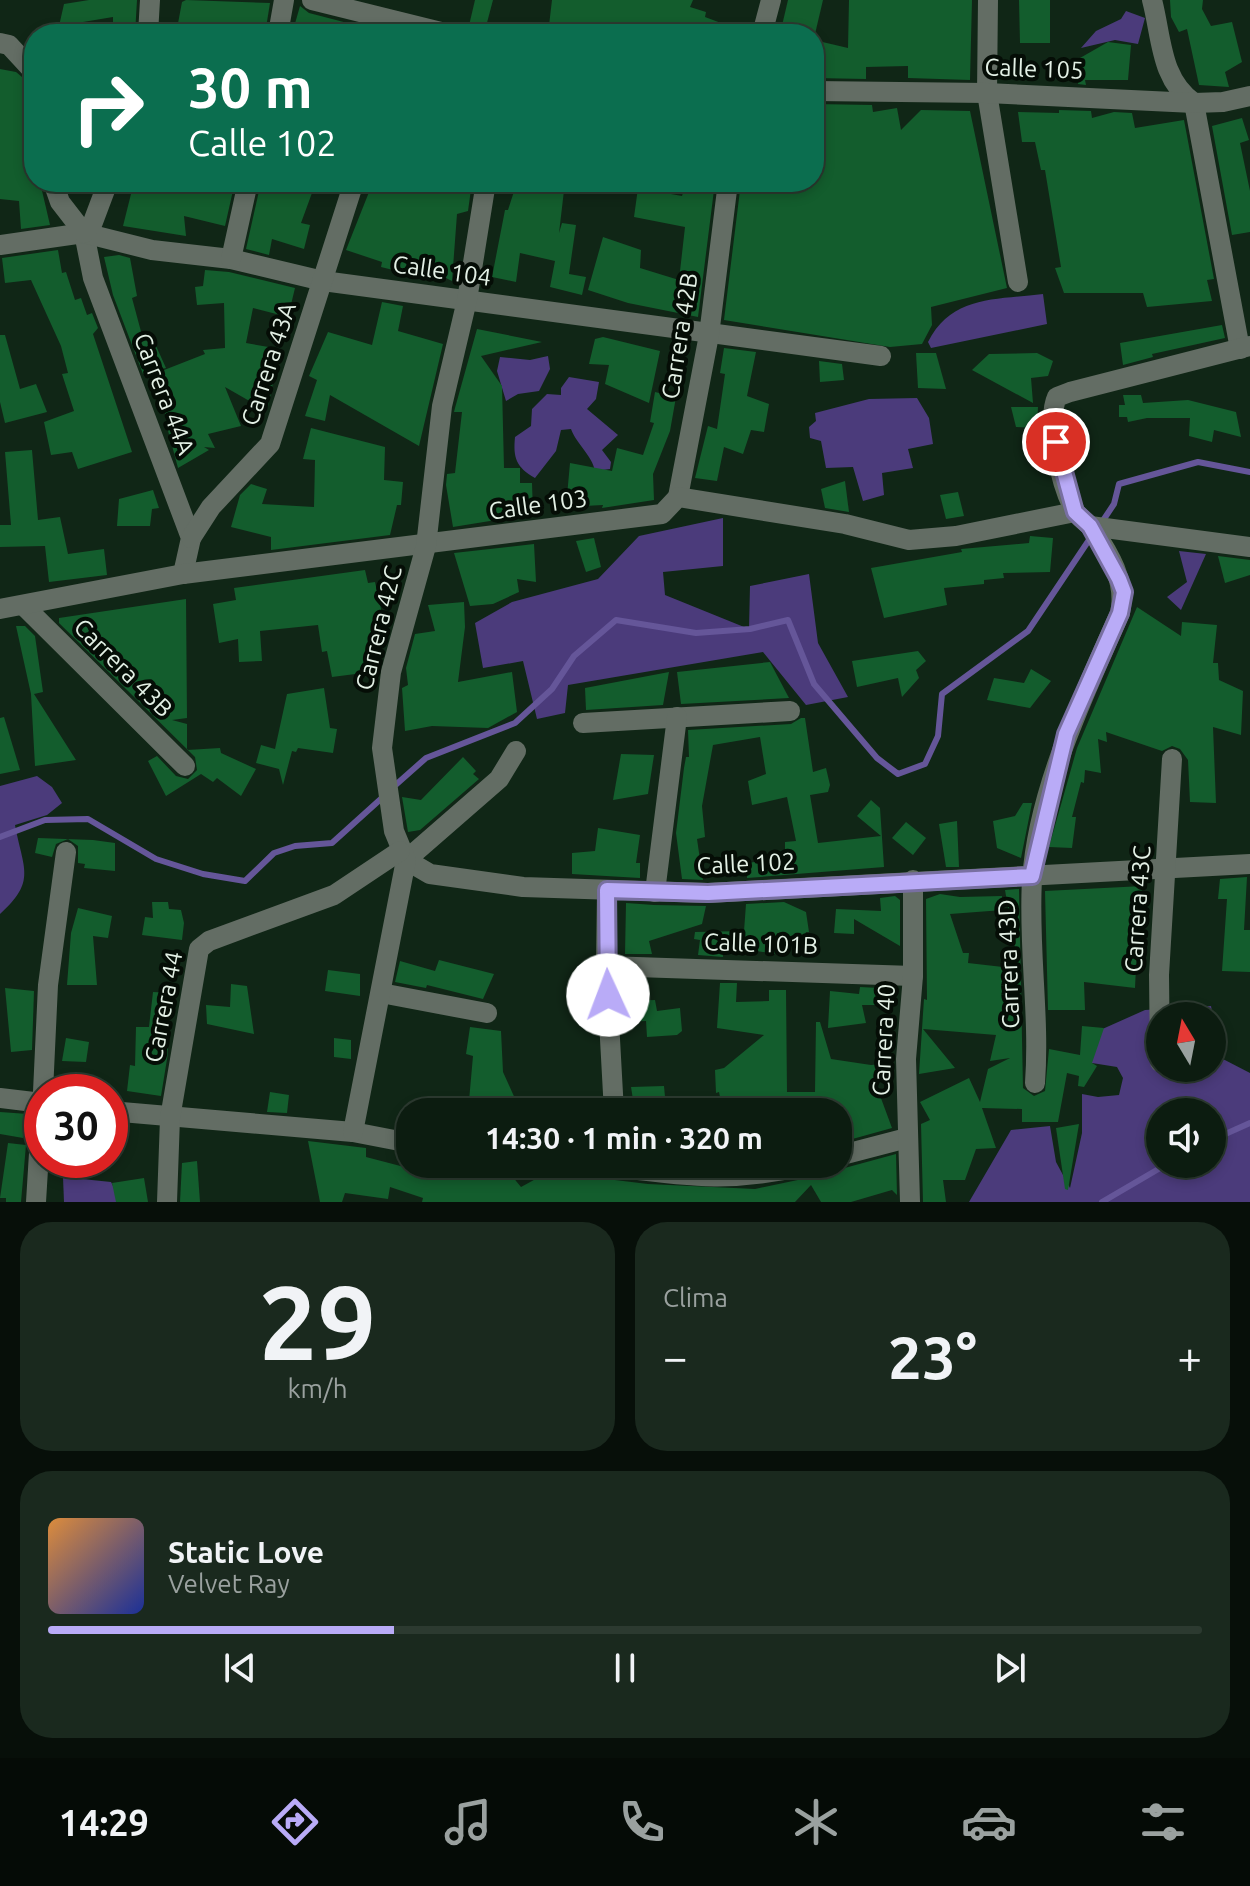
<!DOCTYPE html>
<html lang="es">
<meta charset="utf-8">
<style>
:root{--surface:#0c1c10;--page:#1a291e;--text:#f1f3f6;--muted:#9aa19f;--line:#2c3a30;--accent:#b9abf7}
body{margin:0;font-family:Ubuntu,sans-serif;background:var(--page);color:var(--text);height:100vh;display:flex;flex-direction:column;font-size:30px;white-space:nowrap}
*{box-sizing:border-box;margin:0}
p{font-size:26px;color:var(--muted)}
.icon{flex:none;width:44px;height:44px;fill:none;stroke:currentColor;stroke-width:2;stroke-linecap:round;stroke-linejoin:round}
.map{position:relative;height:1202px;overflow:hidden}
.panel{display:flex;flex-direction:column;gap:20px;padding:20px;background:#070f09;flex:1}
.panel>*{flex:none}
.top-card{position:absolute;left:24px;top:24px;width:800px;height:168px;border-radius:32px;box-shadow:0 4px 12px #0003,0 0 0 2px var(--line);background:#0b6e4f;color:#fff;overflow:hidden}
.needle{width:52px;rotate:350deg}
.fabs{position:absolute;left:1146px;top:1002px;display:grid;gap:16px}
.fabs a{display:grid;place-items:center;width:80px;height:80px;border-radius:50%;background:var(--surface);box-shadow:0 4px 12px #0003,0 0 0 2px var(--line);font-size:40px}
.speed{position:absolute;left:24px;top:1074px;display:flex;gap:16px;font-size:40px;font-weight:700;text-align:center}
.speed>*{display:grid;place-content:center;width:104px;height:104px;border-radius:50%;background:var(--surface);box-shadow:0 4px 12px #0003,0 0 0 2px var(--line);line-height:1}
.speed .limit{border:12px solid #d22;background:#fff;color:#111}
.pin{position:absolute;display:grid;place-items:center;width:68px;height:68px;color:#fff;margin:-34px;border:4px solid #fff;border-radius:50%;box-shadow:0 2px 8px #0007}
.me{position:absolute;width:88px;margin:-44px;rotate:358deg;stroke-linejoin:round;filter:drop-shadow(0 0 6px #0008)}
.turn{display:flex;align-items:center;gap:28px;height:168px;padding:0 32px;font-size:36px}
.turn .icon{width:104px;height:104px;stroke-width:2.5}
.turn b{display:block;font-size:56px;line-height:68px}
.big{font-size:60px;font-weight:700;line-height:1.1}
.panel .tile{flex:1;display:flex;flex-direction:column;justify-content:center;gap:12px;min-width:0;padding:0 28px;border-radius:32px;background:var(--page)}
.panel .dial{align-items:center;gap:0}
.dial b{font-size:104px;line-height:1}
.song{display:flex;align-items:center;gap:24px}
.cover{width:96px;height:96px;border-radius:12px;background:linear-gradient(135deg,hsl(30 70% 55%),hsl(230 70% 35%))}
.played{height:8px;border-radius:4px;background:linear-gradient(90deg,var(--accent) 30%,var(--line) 30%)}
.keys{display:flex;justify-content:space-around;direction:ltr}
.heat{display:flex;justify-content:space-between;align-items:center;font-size:44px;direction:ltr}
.panel .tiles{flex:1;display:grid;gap:20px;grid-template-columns:1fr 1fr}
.tile:last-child{grid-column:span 2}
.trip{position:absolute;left:396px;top:1098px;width:456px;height:80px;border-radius:32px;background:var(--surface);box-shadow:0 4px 12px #0003,0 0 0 2px var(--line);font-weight:700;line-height:80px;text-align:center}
.tab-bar{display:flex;height:128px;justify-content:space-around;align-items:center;background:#050b06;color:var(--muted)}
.tab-bar .icon{width:56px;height:56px}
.tab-bar .current{color:var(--accent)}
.tab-bar b{font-size:36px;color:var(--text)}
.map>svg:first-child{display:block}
.forest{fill:#4b3b7b;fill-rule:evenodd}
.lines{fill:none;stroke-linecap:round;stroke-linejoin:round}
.stream{stroke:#655699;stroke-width:6}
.building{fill:#135d2d}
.minor{stroke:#636d64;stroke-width:20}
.tertiary{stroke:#636d64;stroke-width:20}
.route-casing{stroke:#786fa1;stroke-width:20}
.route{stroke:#b9abf7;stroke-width:14}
.labels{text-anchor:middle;stroke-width:8;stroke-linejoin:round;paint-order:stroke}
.street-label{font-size:24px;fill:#e3f0e5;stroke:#050d06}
</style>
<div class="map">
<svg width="1250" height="1202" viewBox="0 0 1250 1202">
<rect width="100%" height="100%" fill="#102616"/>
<g class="forest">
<polygon points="1126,11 1145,18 1138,44 1115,40 1081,48 1096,31 1121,19"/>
<path d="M 1043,294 L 1047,324 L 931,348 L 928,342 C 952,295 997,300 1043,294 Z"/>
<polygon points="548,356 550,369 539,391 518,394 506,401 497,371 500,357 530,360"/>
<path d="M 569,377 L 599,382 L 596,399 L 587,409 L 618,435 L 602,450 L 611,462 L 610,469 L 595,471 C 592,455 577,445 571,429 L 561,430 L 556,451 L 535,478 C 516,467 513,458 515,437 L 531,426 L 532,409 L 547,394 L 561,395 L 561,388 Z"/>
<polygon points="917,398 929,418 933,444 908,449 913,468 882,473 884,495 863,501 853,467 826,468 821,441 810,438 809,427 816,421 815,413 869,399"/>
<polygon points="723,518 723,566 663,572 665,595 749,629 750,586 809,574 818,643 848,697 806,705 763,652 568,685 565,713 537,719 523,661 483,668 475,623 512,602 598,579 639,536"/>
<polygon points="1179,551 1206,554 1181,610 1167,597 1187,582"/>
<path d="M 37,776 L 52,787 L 62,803 L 47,815 L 15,825 C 23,869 37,881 0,914 L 0,786 Z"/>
<path d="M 1211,1006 L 1221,1058 L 1250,1073 L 1250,1202 L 969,1202 L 1011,1130 L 1050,1126 L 1056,1162 L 1070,1188 L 1082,1133 L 1082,1094 L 1098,1097 L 1119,1095 L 1123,1078 L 1117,1067 L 1092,1063 L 1089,1035 L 1145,1010 ZM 1160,1016 L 1212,1016 L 1212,1068 L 1160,1068 ZM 1160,1112 L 1212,1112 L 1212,1164 L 1160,1164 Z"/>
<polygon points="63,1177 111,1182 121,1202 64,1202"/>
</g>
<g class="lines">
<g class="stream">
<polyline points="1100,525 1114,504 1119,484 1198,462 1250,472"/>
<polyline points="391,789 426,758 515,723 552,689 574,656 616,620 696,633 750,629 788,620 814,684 877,758 898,774 925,764 938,736 942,694 1028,631 1091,537"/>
<polyline points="0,837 45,820 88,819 156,859 203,874 245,881 274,853 295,846 332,843 383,797"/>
<polyline points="1212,1140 1250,1123"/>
<polyline points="1102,1202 1167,1164"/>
</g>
</g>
<g class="building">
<polygon points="89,0 137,0 135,34 113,34 113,17 59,26 64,4"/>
<polygon points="186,0 270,3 265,34 176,34 182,2"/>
<polygon points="475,0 493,0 484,34 467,34"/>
<polygon points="552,0 693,0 690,7 706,12 705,17 745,32 548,34"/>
<polygon points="788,0 823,0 815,34 780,34"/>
<polygon points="849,0 972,0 970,80 908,78 908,66 866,67 866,79 814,78 814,40 848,48"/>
<polygon points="1019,0 1050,0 1050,43 1020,43"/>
<polygon points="1170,0 1203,0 1202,9 1211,26 1232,22 1242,62 1225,72 1229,87 1199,85 1187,29 1179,32 1171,17"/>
<polygon points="300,6 309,13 390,34 292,34"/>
<polygon points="1108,42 1131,45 1128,80 1085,80 1086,85 1078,84 1080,58"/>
<polygon points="0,69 16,72 34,87 34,182 40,182 50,225 21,229 19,201 0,199"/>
<polygon points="814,104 872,105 873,112 897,108 901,130 921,110 970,111 1007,288 931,307 932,325 922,344 890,347 724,320 741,182 814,182"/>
<polygon points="1059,110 1091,111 1092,118 1114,112 1132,113 1135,128 1184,120 1214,279 1207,280 1212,301 1147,307 1143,293 1064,293 1055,268 1061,267 1045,170 1041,170 1035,142 1022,142 1018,112 1059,113"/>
<polygon points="1242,118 1249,140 1240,143 1250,191 1250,232 1232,235 1212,126"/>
<polygon points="134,182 213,182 234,186 225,226 184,216 186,236 123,226"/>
<polygon points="261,182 316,182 301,223 310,225 304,249 272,239 269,255 246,249"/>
<polygon points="373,182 472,182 468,211 457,214 452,281 407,259 405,273 381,267 382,262 346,250"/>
<polygon points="517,182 565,182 559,233 562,223 576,225 569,274 586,277 582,295 550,287 555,261 520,253 516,282 492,277 505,210 508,210"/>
<polygon points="686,182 715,182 698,317 628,303 588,290 603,237 641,250 640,268 679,280 685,227 634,217 638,188 682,196"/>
<polygon points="58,250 62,273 66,272 75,300 81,298 87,315 92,313 98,328 93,334 132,452 78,469 72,452 51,455 44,422 74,411 62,374 68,373 61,346 31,280 5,283 2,258"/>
<polygon points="119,255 130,258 137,296 132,298 143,339 152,337 166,368 143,374 113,295 104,257"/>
<polygon points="205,270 229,272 295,288 288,317 253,308 246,343 280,349 268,407 260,407 225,387 241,426 208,434 215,448 204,447 209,450 178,468 167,427 159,372 205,354 203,350 225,348 224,303 197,305 195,287 203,286"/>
<polygon points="382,302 403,306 398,331 443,344 419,446 330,395 325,421 305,416 317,380 309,376 328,332 372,345"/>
<polygon points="1222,325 1225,338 1152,354 1153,357 1123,365 1120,343"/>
<polygon points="477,329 542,342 481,356 502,386 504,468 520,468 520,483 532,483 533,514 453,527 446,485 447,474 455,473 462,412 454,412 455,408"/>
<polygon points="0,335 5,335 20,389 36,384 47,412 5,423 0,402"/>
<polygon points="603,337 660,351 649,403 605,384 609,365 589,364 595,339"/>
<polygon points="724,348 756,352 747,396 769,404 764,432 751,430 743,454 724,447 717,481 695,478 708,426 717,429 725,374 720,373"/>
<polygon points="916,353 936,353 946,389 918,388"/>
<polygon points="1037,353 1053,361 1048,376 1031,378 1033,403 972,370 989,354"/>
<polygon points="819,361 842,364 844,380 820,382"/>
<polygon points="655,392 676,397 670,431 653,474 654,500 602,508 603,505 566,507 570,463 612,471 617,448 643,455 654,423 650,422"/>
<polygon points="1123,395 1141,395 1143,403 1188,400 1236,412 1241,437 1214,430 1212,442 1189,436 1190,418 1147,418 1128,422 1127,417 1119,417 1119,405 1125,405"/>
<polygon points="1011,407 1038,407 1037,428 1016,427"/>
<polygon points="311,428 385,447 384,480 403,482 401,505 397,505 390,535 271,550 271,537 231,527 240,495 251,484 267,489 262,504 314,507 315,460 303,459"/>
<polygon points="32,450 38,520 60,517 68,554 104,549 107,575 49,582 45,546 0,547 0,525 11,525 5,452"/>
<polygon points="845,481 849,512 825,508 821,489"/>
<polygon points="153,490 159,508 152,509 150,526 117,526 119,499"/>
<polygon points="958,492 964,516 946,519 940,495"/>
<polygon points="1030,536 1053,538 1050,572 1003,573 1004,578 984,580 984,584 944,588 947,605 884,618 871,568 962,552 961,549 1029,543"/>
<polygon points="594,538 601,567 586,572 576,541"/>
<polygon points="534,544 536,582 517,579 519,592 493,604 470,606 454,553"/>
<polygon points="1218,556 1250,560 1250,575 1225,583"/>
<polygon points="365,570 368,583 375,582 387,636 386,642 369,645 371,672 332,677 327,651 322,652 318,625 260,631 262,661 239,662 238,639 219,643 213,604 236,600 234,588"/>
<polygon points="186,599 187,718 172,720 187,724 187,750 220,748 221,753 256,769 241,796 217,778 213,782 201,774 166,796 148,761 157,756 176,776 188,779 197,770 195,757 59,623 59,618"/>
<polygon points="464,602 465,627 458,682 512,672 517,712 488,728 432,726 405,731 402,688 408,685 406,668 415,634 435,631 428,605"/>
<polygon points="1137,607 1181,636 1182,622 1217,625 1213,663 1218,663 1219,680 1243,691 1241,735 1213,727 1216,803 1190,802 1188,760 1180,749 1172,746 1162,751 1106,732 1107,742 1098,739 1101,773 1085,770 1084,783 1081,782 1072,817 1076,817 1072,848 1049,847 1077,748"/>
<polygon points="16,626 25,626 35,636 43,692 34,694 76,760 35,766 31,694"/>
<polygon points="918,651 926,661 916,670 919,678 902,697 898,678 857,687 852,661"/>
<polygon points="770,662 789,698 681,704 677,672"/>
<polygon points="1031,669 1051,681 1030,708 987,700 994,678 1024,683"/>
<polygon points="669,672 663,705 586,710 585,688"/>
<polygon points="324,688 330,728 337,729 333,753 298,748 296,752 292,751 283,785 279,769 256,763 261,745 275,749 287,694"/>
<polygon points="4,717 20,770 0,774 0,718"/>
<polygon points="801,718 805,718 813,772 826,768 830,785 828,792 810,795 818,843 881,836 857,816 871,800 880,808 884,867 747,878 748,863 785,857 785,842 796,841 787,797 752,805 748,781 766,774 760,737 713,745 702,806 705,837 697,839 703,880 682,879 676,833 684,768 686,757 689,757 688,730 791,724"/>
<polygon points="621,754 654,755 648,794 613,800"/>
<polygon points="463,757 476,771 473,774 479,779 420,830 408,832 402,797 421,800"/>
<polygon points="1023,803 1032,803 1021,858 997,848 993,821 1015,816"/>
<polygon points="957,821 959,867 946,867 939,824"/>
<polygon points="906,822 926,838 913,855 892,838"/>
<polygon points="598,828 640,835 636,863 640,863 640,878 572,874 572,853 595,851"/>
<polygon points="38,838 93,840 115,843 115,871 84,868 85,864 78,863 78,846 68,839 56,844 52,857 35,853"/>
<polygon points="1247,877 1244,930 1250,930 1250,972 1222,971 1227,899 1218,899 1220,879"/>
<polygon points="1143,886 1132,947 1137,947 1135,988 1084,982 1085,1010 1048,1010 1045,891"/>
<polygon points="1019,889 1023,1088 1034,1096 1045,1091 1049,1049 1080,1055 1082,1026 1104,1028 1092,1063 1097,1066 1084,1087 1078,1086 1079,1076 1067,1073 1058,1122 1022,1122 1022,1109 982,1108 996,1148 976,1149 965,1180 943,1180 946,1202 923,1202 921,1124 930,1120 920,1102 969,1078 980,1102 988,1069 1010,1058 990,1061 996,1035 923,1029 955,1068 919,1074 924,999 927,1000 926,899 940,894 960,897 1002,896 1003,910 950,914 963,953 969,953 968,963 1003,967 1001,951 1015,948 1005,890"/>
<polygon points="895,896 900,900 900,946 854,919 854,934 834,933 836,909 881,911 880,898"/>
<polygon points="152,902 168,902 169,909 181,910 184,923 182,940 142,935 145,917 153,918"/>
<polygon points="784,902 806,912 809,932 806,932 802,944 777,933 775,954 722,945 723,957 698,955 700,940 694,939 695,932 744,931 746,904"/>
<polygon points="626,903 654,905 706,906 702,924 649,941 652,954 625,954"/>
<polygon points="78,908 112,916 108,938 93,936 97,985 67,985 71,933"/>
<polygon points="439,960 494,974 483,999 427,985 426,988 395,982 400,961 435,971"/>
<polygon points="328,970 360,974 360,996 325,991"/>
<polygon points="720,983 737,983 736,1002 769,1001 769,990 786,990 787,1092 815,1092 816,1022 820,1022 831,1059 871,1065 893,1063 894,1078 875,1082 892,1128 838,1143 838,1112 723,1112 719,1092 716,1093 715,1070 724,1068 764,1035 717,1028"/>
<polygon points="231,984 247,986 254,1034 207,1024 206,1005 230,1007"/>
<polygon points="860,987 879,988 882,1005 862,1005 866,1023 828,1028 830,991 859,994"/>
<polygon points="5,988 34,991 32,1050 11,1052"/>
<polygon points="153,992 173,993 172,1018 168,1018 168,1053 161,1096 127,1091 130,1065 135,1066 136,1027 149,1027"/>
<polygon points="655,1000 657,1011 680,1008 682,1031 677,1035 647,1037 646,1021 622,1022 622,1001"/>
<polygon points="470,1027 501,1031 503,1072 521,1112 468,1112 473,1056 466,1054"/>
<polygon points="66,1038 89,1042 86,1062 62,1061"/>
<polygon points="334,1038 351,1040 351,1059 334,1057"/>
<polygon points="664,1086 666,1108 635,1112 631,1087"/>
<polygon points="270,1092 289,1095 287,1113 267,1112"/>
<polygon points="0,1112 28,1114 23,1138 0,1134"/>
<polygon points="1079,1124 1068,1190 1065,1189 1056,1128"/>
<polygon points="308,1141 366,1148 366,1157 435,1175 439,1164 469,1174 472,1164 500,1175 507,1170 521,1187 543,1175 545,1179 576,1173 575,1168 590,1177 648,1184 755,1189 812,1177 828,1165 841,1169 896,1154 897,1195 892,1190 851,1202 821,1202 811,1185 795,1202 422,1202 423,1198 390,1187 388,1199 345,1193 342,1202 320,1202"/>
<polygon points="8,1143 26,1145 21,1202 6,1202 6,1198 0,1198"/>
<polygon points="197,1161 200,1202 180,1202 182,1163"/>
<polygon points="144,1178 148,1202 116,1202 112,1183"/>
</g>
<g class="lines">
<g class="minor">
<polyline points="312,0 449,34"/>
<polyline points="988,0 987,93 1018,282"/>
<path d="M 1152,0 C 1162,38 1160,79 1194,103 L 1240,349"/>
<polyline points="278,34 284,0"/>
<polyline points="762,34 771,0"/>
<polyline points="814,91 987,93 1194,103 1223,102 1250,96"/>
<polyline points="84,233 93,278 191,538 183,574"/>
<polyline points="0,245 84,233 152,250 231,259 323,281 881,356"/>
<polyline points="231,259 248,182"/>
<polyline points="678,497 709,335 728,182"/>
<polyline points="1090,526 1250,547"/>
<polyline points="191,538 211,507 270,444 354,182"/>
<polyline points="25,607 185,766"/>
<polyline points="0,609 183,574 662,514 678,497 845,524 909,540 956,536 1075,512"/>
<polyline points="583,723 790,711"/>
<polyline points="516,751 499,779 406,860 430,874 523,887 708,893 1250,864"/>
<polyline points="607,890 606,966 614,1112"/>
<polyline points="655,892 677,717"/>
<polyline points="606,966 913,976"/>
<polyline points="381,993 487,1013"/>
<polyline points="1160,1062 1159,975 1172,759"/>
<path d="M 1035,1083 C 1040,1015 1028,948 1032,880 C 1038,789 1084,695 1120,613 C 1127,582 1109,553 1092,528 C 1087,522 1078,517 1075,511 C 1061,487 1046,421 1057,397 L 1070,392 L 1250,346"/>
<polyline points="43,1092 48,985 66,852"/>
<polyline points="0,1098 42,1103"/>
<polyline points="110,1111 353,1132 410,1143"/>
<polyline points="353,1132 406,860 394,831 382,748 391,672 426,546 442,406 467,300 486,182"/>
<polyline points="838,1156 907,1138"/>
<path d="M 592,1164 C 674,1174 727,1186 809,1164"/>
<polyline points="36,1202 42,1104"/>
<polyline points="167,1202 170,1118 199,949 209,941 334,895 400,851"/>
<polyline points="910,1202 906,1059 913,976 913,880"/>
</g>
<g class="tertiary">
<polyline points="148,34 150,0"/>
<polyline points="0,43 9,45 34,72"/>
<polyline points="53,182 60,202 84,233 93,222 108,182"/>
</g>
</g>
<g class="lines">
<defs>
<polyline id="route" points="608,995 607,890 708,893 1032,876 1066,734 1120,613 1124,592 1119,579 1090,526 1075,512 1056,442"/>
</defs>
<use href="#route" class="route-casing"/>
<use href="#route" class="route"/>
</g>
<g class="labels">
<g class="street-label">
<text transform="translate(1034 69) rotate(2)" y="8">Calle 105</text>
<text transform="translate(442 271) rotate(8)" y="8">Calle 104</text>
<text transform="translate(680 336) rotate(-81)" y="8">Carrera 42B</text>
<text transform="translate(269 364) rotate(-72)" y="8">Carrera 43A</text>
<text transform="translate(164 394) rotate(69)" y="8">Carrera 44A</text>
<text transform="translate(538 505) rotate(-8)" y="8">Calle 103</text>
<text transform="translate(379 628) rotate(-76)" y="8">Carrera 42C</text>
<text transform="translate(123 668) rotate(45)" y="8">Carrera 43B</text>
<text transform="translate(746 864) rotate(-3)" y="8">Calle 102</text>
<text transform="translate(1138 909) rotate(-86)" y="8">Carrera 43C</text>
<text transform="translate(761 944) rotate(2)" y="8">Calle 101B</text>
<text transform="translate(1009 964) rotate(-92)" y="8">Carrera 43D</text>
<text transform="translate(164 1007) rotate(-79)" y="8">Carrera 44</text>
<text transform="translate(884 1040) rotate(-87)" y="8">Carrera 40</text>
</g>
</g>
</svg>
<div class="fabs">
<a><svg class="needle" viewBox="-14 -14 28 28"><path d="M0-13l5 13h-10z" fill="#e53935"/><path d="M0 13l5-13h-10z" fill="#9aa19f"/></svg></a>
<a><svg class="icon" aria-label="sound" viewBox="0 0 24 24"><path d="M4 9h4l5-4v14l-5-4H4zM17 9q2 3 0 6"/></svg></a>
</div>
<div class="speed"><div class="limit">30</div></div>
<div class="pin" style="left:1056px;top:442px;background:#d93025"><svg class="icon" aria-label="arrive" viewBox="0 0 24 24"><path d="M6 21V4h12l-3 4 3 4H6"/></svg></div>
<svg class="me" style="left:608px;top:995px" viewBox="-20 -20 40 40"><circle r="19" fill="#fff"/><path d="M0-13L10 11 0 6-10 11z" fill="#b9abf7"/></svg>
<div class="trip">14:30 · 1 min · 320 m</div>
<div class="top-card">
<div class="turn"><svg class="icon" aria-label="right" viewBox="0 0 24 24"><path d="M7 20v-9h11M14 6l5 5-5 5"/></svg><div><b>30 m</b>Calle 102</div></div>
</div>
</div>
<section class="panel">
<div class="tiles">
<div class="tile dial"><b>29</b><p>km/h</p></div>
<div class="tile"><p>Clima</p>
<div class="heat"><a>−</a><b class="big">23°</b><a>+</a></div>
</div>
<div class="tile">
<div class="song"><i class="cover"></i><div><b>Static Love</b><p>Velvet Ray</p></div></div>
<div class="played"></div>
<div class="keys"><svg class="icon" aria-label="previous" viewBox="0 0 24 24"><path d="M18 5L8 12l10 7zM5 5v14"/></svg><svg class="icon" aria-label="pause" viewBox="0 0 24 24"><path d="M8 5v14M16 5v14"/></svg><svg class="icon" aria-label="next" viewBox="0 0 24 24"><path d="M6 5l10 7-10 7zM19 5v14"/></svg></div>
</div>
</div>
</section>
<nav class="tab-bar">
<b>14:29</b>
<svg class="icon current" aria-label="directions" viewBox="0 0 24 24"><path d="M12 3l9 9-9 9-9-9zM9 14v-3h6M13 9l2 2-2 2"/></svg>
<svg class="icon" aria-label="music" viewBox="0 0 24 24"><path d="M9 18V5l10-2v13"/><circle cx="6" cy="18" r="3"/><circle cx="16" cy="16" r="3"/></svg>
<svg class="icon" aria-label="phone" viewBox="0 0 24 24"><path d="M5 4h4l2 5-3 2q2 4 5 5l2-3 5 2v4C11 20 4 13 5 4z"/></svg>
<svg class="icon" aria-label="climate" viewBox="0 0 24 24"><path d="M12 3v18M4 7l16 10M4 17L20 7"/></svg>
<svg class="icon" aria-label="car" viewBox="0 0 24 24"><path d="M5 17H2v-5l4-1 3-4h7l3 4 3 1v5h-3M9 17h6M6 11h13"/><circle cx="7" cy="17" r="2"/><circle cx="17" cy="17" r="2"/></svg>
<svg class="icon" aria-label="filters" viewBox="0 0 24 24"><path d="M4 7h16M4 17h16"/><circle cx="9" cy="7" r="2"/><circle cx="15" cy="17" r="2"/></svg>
</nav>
